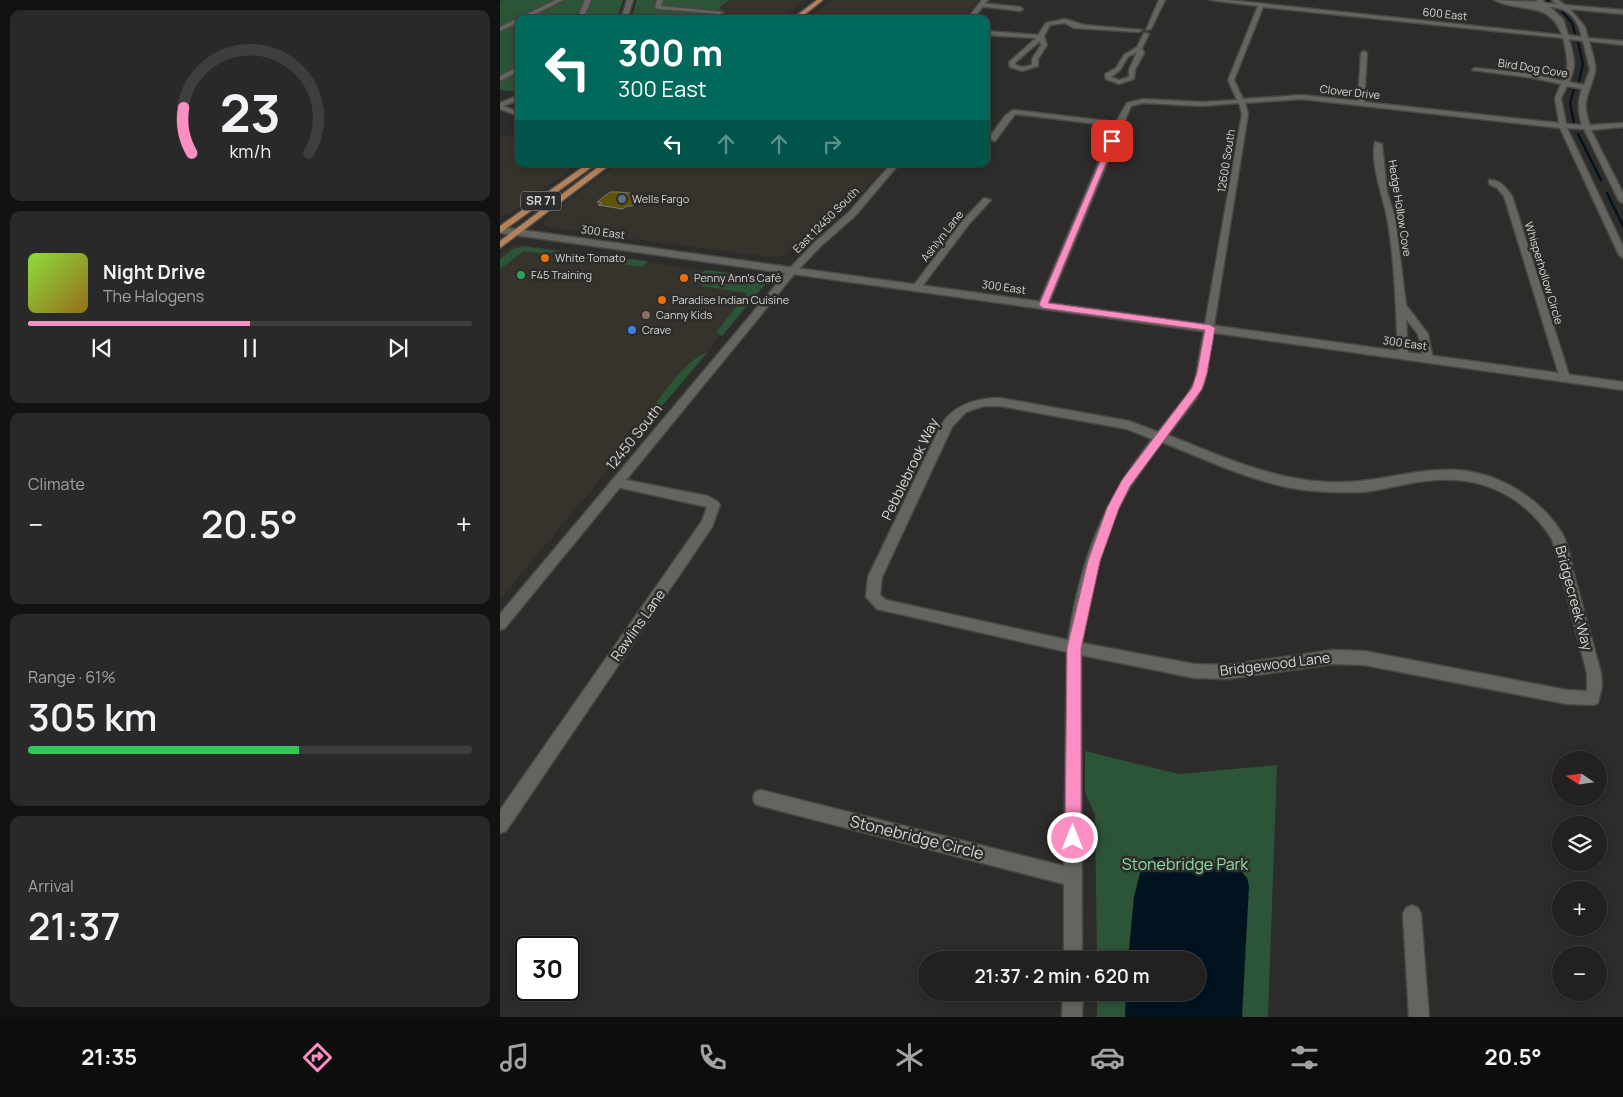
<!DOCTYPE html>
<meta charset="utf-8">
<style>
:root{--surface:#222120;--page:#2a2929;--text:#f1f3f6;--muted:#a2a3a5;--line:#3f3e3e;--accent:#fb8fc4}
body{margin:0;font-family:Manrope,sans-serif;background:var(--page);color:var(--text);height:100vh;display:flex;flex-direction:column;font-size:19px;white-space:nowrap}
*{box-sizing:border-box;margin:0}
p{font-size:16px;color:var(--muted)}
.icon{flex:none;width:28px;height:28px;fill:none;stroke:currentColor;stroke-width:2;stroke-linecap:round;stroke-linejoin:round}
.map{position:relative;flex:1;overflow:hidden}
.details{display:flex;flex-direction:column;gap:10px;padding:10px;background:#131212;width:500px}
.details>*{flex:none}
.top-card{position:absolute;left:15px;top:15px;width:475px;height:152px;border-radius:10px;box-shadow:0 2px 8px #0003,0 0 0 1px var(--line);background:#00695c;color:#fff;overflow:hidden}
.needle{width:32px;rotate:283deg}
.tools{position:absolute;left:1052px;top:751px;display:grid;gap:10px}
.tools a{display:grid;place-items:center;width:55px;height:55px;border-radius:50%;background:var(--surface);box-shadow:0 2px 8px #0003,0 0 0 1px var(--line);font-size:25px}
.speed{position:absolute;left:15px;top:936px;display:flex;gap:10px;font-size:25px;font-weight:700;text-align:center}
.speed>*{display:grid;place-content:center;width:65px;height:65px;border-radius:50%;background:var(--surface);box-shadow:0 2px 8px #0003,0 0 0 1px var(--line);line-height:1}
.speed .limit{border:2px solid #111;border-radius:8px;background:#fff;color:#111}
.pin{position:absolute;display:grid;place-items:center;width:42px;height:42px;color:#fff;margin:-21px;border-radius:10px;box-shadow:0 2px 8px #0006}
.me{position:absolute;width:55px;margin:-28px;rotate:0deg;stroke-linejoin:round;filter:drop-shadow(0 0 4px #0008)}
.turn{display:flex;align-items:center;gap:18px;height:105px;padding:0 20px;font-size:22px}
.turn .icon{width:65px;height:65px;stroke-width:2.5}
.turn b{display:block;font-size:35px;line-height:42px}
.lanes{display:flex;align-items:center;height:48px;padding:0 20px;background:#0003;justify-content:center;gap:25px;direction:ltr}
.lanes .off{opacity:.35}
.big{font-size:38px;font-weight:600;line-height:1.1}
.details .widget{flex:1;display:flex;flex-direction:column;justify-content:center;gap:8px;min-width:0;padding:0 18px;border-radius:10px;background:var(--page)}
.details .dial{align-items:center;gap:0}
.dial svg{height:130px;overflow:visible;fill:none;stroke:var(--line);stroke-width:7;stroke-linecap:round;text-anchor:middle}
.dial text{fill:var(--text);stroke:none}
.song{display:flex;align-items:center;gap:15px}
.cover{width:60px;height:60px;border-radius:8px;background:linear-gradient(135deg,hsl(90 70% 55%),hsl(40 70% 35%))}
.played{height:5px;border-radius:2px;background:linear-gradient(90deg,var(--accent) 50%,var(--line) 50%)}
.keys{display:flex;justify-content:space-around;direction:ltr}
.heat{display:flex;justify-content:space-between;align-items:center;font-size:28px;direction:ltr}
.charge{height:8px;border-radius:4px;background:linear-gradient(90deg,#34c759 61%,var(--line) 0)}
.trip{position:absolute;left:418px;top:951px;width:288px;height:50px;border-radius:25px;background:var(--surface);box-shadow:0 2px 8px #0003,0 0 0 1px var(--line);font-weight:600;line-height:50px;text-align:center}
.menu{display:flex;height:80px;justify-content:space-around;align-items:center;background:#0e0d0d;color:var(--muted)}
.menu .icon{width:35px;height:35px}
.menu .current{color:var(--accent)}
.menu b{font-size:22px;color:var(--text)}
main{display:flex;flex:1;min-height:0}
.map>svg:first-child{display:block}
.built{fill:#35332b}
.green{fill:#2c5437}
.water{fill:#01131e}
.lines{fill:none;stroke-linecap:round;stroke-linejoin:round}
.stream-far1{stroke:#01131e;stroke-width:2}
.stream{stroke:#01131e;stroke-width:2.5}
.building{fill:#5f540b;stroke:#7b7a77}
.minor-casing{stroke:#474744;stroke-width:3}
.tertiary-casing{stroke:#474744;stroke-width:3}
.secondary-casing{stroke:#474744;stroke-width:3}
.primary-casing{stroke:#474744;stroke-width:3}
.minor{fill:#646461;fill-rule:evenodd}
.tertiary{fill:#646461;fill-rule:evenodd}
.secondary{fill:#646461;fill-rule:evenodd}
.primary{fill:#b6825a;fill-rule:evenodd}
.route{fill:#fb8fc4;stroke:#a35d7f}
.service-dot{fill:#5c6f8a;stroke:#2d2c2a;stroke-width:2}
.food-dot{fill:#e8710a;stroke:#2d2c2a;stroke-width:2}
.leisure-dot{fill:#2e9e5b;stroke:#2d2c2a;stroke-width:2}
.education-dot{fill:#8d6e63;stroke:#2d2c2a;stroke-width:2}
.shop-dot{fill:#3f7fe0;stroke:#2d2c2a;stroke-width:2}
.labels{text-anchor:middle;stroke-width:5;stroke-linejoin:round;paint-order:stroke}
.far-street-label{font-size:11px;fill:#d6d6d4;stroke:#2d2c2a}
.far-poi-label{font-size:11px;fill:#d6d6d4;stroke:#2d2c2a;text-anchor:start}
.shield{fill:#2d2c2a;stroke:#a3a3a1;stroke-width:1}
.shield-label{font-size:12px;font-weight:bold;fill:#d6d6d4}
.street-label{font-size:14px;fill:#d6d6d4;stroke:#2d2c2a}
.near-street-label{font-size:16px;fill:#d6d6d4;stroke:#2d2c2a}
.near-park-label{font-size:16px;fill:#8adda1;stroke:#2d2c2a}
</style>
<main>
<section class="details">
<div class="widget dial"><svg viewBox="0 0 100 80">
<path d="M14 69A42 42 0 1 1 86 69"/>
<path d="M14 69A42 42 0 0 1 9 41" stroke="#fb8fc4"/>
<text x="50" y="56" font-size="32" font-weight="700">23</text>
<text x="50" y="72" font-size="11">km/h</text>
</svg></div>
<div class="widget">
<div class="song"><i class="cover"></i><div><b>Night Drive</b><p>The Halogens</p></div></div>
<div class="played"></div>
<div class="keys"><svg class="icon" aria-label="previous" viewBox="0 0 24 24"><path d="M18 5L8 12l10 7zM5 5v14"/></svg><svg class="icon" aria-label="pause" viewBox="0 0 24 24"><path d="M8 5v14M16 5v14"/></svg><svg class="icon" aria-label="next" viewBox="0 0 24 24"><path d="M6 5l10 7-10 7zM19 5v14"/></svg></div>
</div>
<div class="widget"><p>Climate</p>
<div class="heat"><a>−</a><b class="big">20.5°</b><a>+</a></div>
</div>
<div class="widget"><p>Range · 61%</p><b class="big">305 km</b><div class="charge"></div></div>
<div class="widget"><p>Arrival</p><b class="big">21:37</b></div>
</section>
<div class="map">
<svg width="1123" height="1017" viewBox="0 0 1123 1017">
<rect width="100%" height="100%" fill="#2d2c2a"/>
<g class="built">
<polygon points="205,0 307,0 281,19 170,19"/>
<polygon points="332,0 479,0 464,19 307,19"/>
<polygon points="19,133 19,164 78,164 12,212 0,217 0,135 12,137"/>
<polygon points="117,164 388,164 350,205 306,237 287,254 277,258 51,228 44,225 44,220 48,216"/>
<polygon points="14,244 267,279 0,599 0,254"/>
</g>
<g class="green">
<polygon points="3,0 123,0 117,19 19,19 19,92 0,90 0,1"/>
<polygon points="137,0 230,0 219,7 221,9 209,13 210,16 201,19 131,19"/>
<polygon points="25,246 29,247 61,251 46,254 24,251 0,269 0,259 13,249"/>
<polygon points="87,254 148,261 142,267 82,259"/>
<polygon points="207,270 265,278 267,282 222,336 217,333 218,330 247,293 201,286 211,274 199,273"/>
<path d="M 208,352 L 151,419 L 147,415 C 162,396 185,359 208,352 Z"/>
<polygon points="585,751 679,774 777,765 768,1017 597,1017 597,993 696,992 696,960 597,960 595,815 585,792"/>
</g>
<polygon class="water" points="654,857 661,857 741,871 747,878 749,886 742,1017 625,1017 626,993 696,992 696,960 628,960 634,897 640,873"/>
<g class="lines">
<g class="stream-far1">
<polyline points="1047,0 1050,2"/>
<polyline points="1062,11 1072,23 1075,34"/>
<polyline points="1078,42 1083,64 1079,81"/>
<polyline points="1072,114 1070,103 1074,89"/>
</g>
<g class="stream">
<polyline points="1072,112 1074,123"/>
<polyline points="1078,134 1101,180"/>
<polyline points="1107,193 1123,226"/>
</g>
</g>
<polygon class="building" points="110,192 119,192 146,195 132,206 127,206 123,209 98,205 102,203 97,202"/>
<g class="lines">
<defs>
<g id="minor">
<polygon points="56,0 63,0 26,19 19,19 19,22 0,31 0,27"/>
<polygon points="85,0 91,0 83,19 77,19"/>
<polygon points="157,0 163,0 161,6 223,12 220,14 158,9 155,7"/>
<polygon points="659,0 665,0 651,29 646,30"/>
<path d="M 710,0 L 728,0 L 1062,35 C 1049,0 1023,14 994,0 L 1038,2 L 1036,0 L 1042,0 L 1045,3 L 1057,4 L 1052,0 L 1058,0 L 1065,5 L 1123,10 L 1123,14 L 1070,9 L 1085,27 L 1088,38 L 1123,41 L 1123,45 L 1089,41 C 1091,50 1097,64 1095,72 C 1090,95 1080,99 1090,125 L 1123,123 L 1123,127 L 1091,130 L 1123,193 L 1123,203 L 1119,201 L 1084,129 L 1067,128 L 1123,246 L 1123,258 L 1119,255 L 1060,128 L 802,99 L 745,103 L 748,114 L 705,381 L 696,399 L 668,435 C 719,455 770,479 826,482 C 872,485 915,467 958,470 C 999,473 1042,499 1063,535 C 1069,546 1071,562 1074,575 C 1083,607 1092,640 1101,673 L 1102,686 L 1098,703 L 1093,705 L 1067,704 L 864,665 L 833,664 L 727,679 L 694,678 L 581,655 L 582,960 L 564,960 L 564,884 L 261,806 L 255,804 L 253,798 L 255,792 L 261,790 L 564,866 L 567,652 L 377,609 L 366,597 L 368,577 L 441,425 C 455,404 476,398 500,398 L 629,421 L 658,432 L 688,394 L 695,381 L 742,114 L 739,103 L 702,106 L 643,103 L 631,106 L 548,305 L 543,308 L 538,305 L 614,126 L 515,114 L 495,141 L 488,139 L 505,116 L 513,110 L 616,122 L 627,103 L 643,99 L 702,102 L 737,100 L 728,80 L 758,6 ZM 763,7 L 1063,38 C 1067,54 1070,66 1063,81 L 1033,74 L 975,68 L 972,70 L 1033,78 L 1061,84 L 1055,98 L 1059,123 L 864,102 L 867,53 L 864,51 L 861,53 L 858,101 L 802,95 L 743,99 L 734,80 ZM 1050,7 C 1069,8 1077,18 1082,37 L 1068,35 L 1063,19 ZM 1069,39 L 1083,41 L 1090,70 L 1084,85 L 1069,82 C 1077,65 1074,57 1069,39 ZM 1067,86 L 1082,89 C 1077,102 1078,112 1082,125 L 1066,124 L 1061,98 ZM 484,406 L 500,406 L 627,429 L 652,439 C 602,503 581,559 568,640 L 386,600 L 380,595 L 382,577 L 452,427 L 466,412 ZM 662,442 C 704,459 746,479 791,488 C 814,492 839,493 863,492 C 884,490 905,483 926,481 C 979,474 1023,494 1052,539 L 1087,673 L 1087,691 L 1067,690 L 864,651 L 833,650 L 727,665 L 694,664 L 582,643 C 589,595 600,546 621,503 C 632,481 648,462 662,442 Z"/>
<polygon points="480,3 520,7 523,9 520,11 478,6"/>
<path d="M 565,19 L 584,25 L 642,30 L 639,32 L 574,28 L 565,23 L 550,25 L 544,36 L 547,45 L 538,59 L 538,66 L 522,71 L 510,67 L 509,62 L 536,38 L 486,35 L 486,31 L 538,35 L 546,23 ZM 540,41 L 541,45 L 532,59 L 532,65 L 522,67 L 515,65 L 515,63 Z"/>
<path d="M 644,33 L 649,34 L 642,48 L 644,53 L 635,70 L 634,79 L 619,84 L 606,79 L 605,74 L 616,68 L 624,55 L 637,47 ZM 637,52 L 629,70 L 629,77 L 619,80 L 611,77 L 620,70 L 628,57 Z"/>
<polygon points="19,66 19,71 0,81 0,76"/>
<polygon points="0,105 19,112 19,116 0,109"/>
<path d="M 875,142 L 882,144 L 887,192 L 895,217 L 906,305 L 928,334 L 933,359 L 928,362 L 923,359 L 918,334 L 906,319 L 908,355 L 903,358 L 898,355 C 896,311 895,261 887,217 C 883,197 870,163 875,142 Z"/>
<path d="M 989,180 C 1000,179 1006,188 1012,196 L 1070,378 L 1069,380 L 1061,380 L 1060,378 L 1004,196 L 997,188 L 989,184 Z"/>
<polygon points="484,198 491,200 469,224 420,289 414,289 414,285 463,220"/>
<polygon points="116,478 208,496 218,502 220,505 212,527 6,831 0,833 0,810 202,521 207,507 112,486 110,483 112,480"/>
<polygon points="912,905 918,908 921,914 929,1017 909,1017 903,914 906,908"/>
<polygon points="563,992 583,992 582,1017 562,1017"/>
</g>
<g id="tertiary">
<polygon points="127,0 133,0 127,19 121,19"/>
<polygon points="482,0 488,0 473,19 467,19"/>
<polygon points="19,95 19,100 0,107 0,103"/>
<polygon points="391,164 399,164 355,216 321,246 296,272 5,628 0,630 0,614 290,268 315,242 349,212"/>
</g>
<polygon id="secondary" points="0,227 1123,382 1123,390 0,233"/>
<g id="primary">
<polygon points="317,0 323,0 299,19 292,19"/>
<polygon points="87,164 96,164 0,233 0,226"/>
<polygon points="102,164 111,164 0,248 0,241"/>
</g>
</defs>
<use href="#minor" class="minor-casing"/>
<use href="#tertiary" class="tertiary-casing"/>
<use href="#secondary" class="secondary-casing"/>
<use href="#primary" class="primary-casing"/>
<use href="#minor" class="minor"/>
<use href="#tertiary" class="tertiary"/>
<use href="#secondary" class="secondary"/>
<use href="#primary" class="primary"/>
</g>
<polygon class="route" points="612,139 615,141 548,303 710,325 715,328 707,373 702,389 630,486 619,508 600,561 581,648 581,838 579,844 573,846 568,844 565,838 567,648 588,561 607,508 622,480 692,388 697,373 705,330 543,308 539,305 609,141"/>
<circle class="service-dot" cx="122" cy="199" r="5"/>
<g class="food-dot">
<circle cx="45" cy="258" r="5"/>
<circle cx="184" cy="278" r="5"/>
<circle cx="162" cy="300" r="5"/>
</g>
<circle class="leisure-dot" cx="21" cy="275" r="5"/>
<circle class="education-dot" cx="146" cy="315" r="5"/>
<circle class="shop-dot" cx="132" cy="330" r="5"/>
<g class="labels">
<g class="far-street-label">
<text transform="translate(945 14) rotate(6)" y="4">600 East</text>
<text transform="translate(1033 68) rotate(9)" y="4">Bird Dog Cove</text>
<text transform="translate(850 92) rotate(6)" y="4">Clover Drive</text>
<text transform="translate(726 161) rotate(-81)" y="4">12600 South</text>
<text transform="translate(900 208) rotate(81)" y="4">Hedge Hollow Cove</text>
<text transform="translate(326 220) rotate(-45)" y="4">East 12450 South</text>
<text transform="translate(103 232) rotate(8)" y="4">300 East</text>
<text transform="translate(442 236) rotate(-52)" y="4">Ashlyn Lane</text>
<text transform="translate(1044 273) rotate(73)" y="4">Whisperhollow Circle</text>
<text transform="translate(504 287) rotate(8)" y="4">300 East</text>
<text transform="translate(905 343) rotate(8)" y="4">300 East</text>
</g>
<g class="far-poi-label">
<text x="132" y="203">Wells Fargo</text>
<text x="55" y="262">White Tomato</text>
<text x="31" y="279">F45 Training</text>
<text x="194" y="282">Penny Ann's Café</text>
<text x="172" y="304">Paradise Indian Cuisine</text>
<text x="156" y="319">Canny Kids</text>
<text x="142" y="334">Crave</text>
</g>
<rect class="shield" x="21" y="191.5" width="40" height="19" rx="4"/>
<g class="shield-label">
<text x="41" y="205">SR 71</text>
</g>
<g class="street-label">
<text transform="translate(134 437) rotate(-51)" y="5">12450 South</text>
<text transform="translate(410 469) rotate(-64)" y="5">Pebblebrook Way</text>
<text transform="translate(1074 598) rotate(75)" y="5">Bridgecreek Way</text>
<text transform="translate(138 625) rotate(-55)" y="5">Rawlins Lane</text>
<text transform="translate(775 664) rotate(-7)" y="5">Bridgewood Lane</text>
</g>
<g class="near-street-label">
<text transform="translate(417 837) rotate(14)" y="6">Stonebridge Circle</text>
</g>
<g class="near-park-label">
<text x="685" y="870">Stonebridge Park</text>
</g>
</g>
</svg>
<div class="tools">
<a><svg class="needle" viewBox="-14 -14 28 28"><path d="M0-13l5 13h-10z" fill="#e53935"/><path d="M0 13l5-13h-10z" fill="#a2a3a5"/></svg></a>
<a><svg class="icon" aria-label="layers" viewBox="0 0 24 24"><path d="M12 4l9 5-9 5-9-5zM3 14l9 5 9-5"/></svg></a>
<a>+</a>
<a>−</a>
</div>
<div class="speed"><div class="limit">30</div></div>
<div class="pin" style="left:612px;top:141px;background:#d93025"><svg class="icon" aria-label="arrive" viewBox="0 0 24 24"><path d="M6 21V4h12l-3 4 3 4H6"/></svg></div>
<svg class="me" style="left:573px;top:838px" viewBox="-20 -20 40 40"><circle r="17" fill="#fb8fc4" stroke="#fff" stroke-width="3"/><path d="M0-11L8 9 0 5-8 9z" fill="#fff"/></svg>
<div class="trip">21:37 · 2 min · 620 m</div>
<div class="top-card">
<div class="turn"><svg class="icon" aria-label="left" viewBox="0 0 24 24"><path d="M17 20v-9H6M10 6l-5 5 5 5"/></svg><div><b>300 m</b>300 East</div></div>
<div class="lanes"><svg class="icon" aria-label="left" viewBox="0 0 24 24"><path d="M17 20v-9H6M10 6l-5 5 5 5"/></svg><svg class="icon off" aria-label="ahead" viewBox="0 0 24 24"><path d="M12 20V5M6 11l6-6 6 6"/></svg><svg class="icon off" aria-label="ahead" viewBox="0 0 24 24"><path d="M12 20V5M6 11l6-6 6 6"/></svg><svg class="icon off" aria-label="right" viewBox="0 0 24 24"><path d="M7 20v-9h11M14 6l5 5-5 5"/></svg></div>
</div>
</div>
</main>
<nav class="menu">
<b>21:35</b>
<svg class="icon current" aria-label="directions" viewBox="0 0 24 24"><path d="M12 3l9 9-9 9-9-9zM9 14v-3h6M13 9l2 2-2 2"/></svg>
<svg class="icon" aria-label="music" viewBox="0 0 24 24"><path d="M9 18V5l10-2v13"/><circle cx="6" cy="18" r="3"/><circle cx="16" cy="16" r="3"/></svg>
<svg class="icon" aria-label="phone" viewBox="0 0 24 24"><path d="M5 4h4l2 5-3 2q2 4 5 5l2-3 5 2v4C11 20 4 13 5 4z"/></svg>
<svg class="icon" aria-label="climate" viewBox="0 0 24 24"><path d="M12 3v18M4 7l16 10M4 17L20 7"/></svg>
<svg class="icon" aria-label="car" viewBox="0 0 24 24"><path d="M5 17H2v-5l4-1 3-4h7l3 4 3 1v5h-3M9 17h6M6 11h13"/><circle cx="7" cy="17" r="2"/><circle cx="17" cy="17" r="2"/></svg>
<svg class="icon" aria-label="filters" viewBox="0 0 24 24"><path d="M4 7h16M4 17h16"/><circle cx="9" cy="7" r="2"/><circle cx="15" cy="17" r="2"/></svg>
<b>20.5°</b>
</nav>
